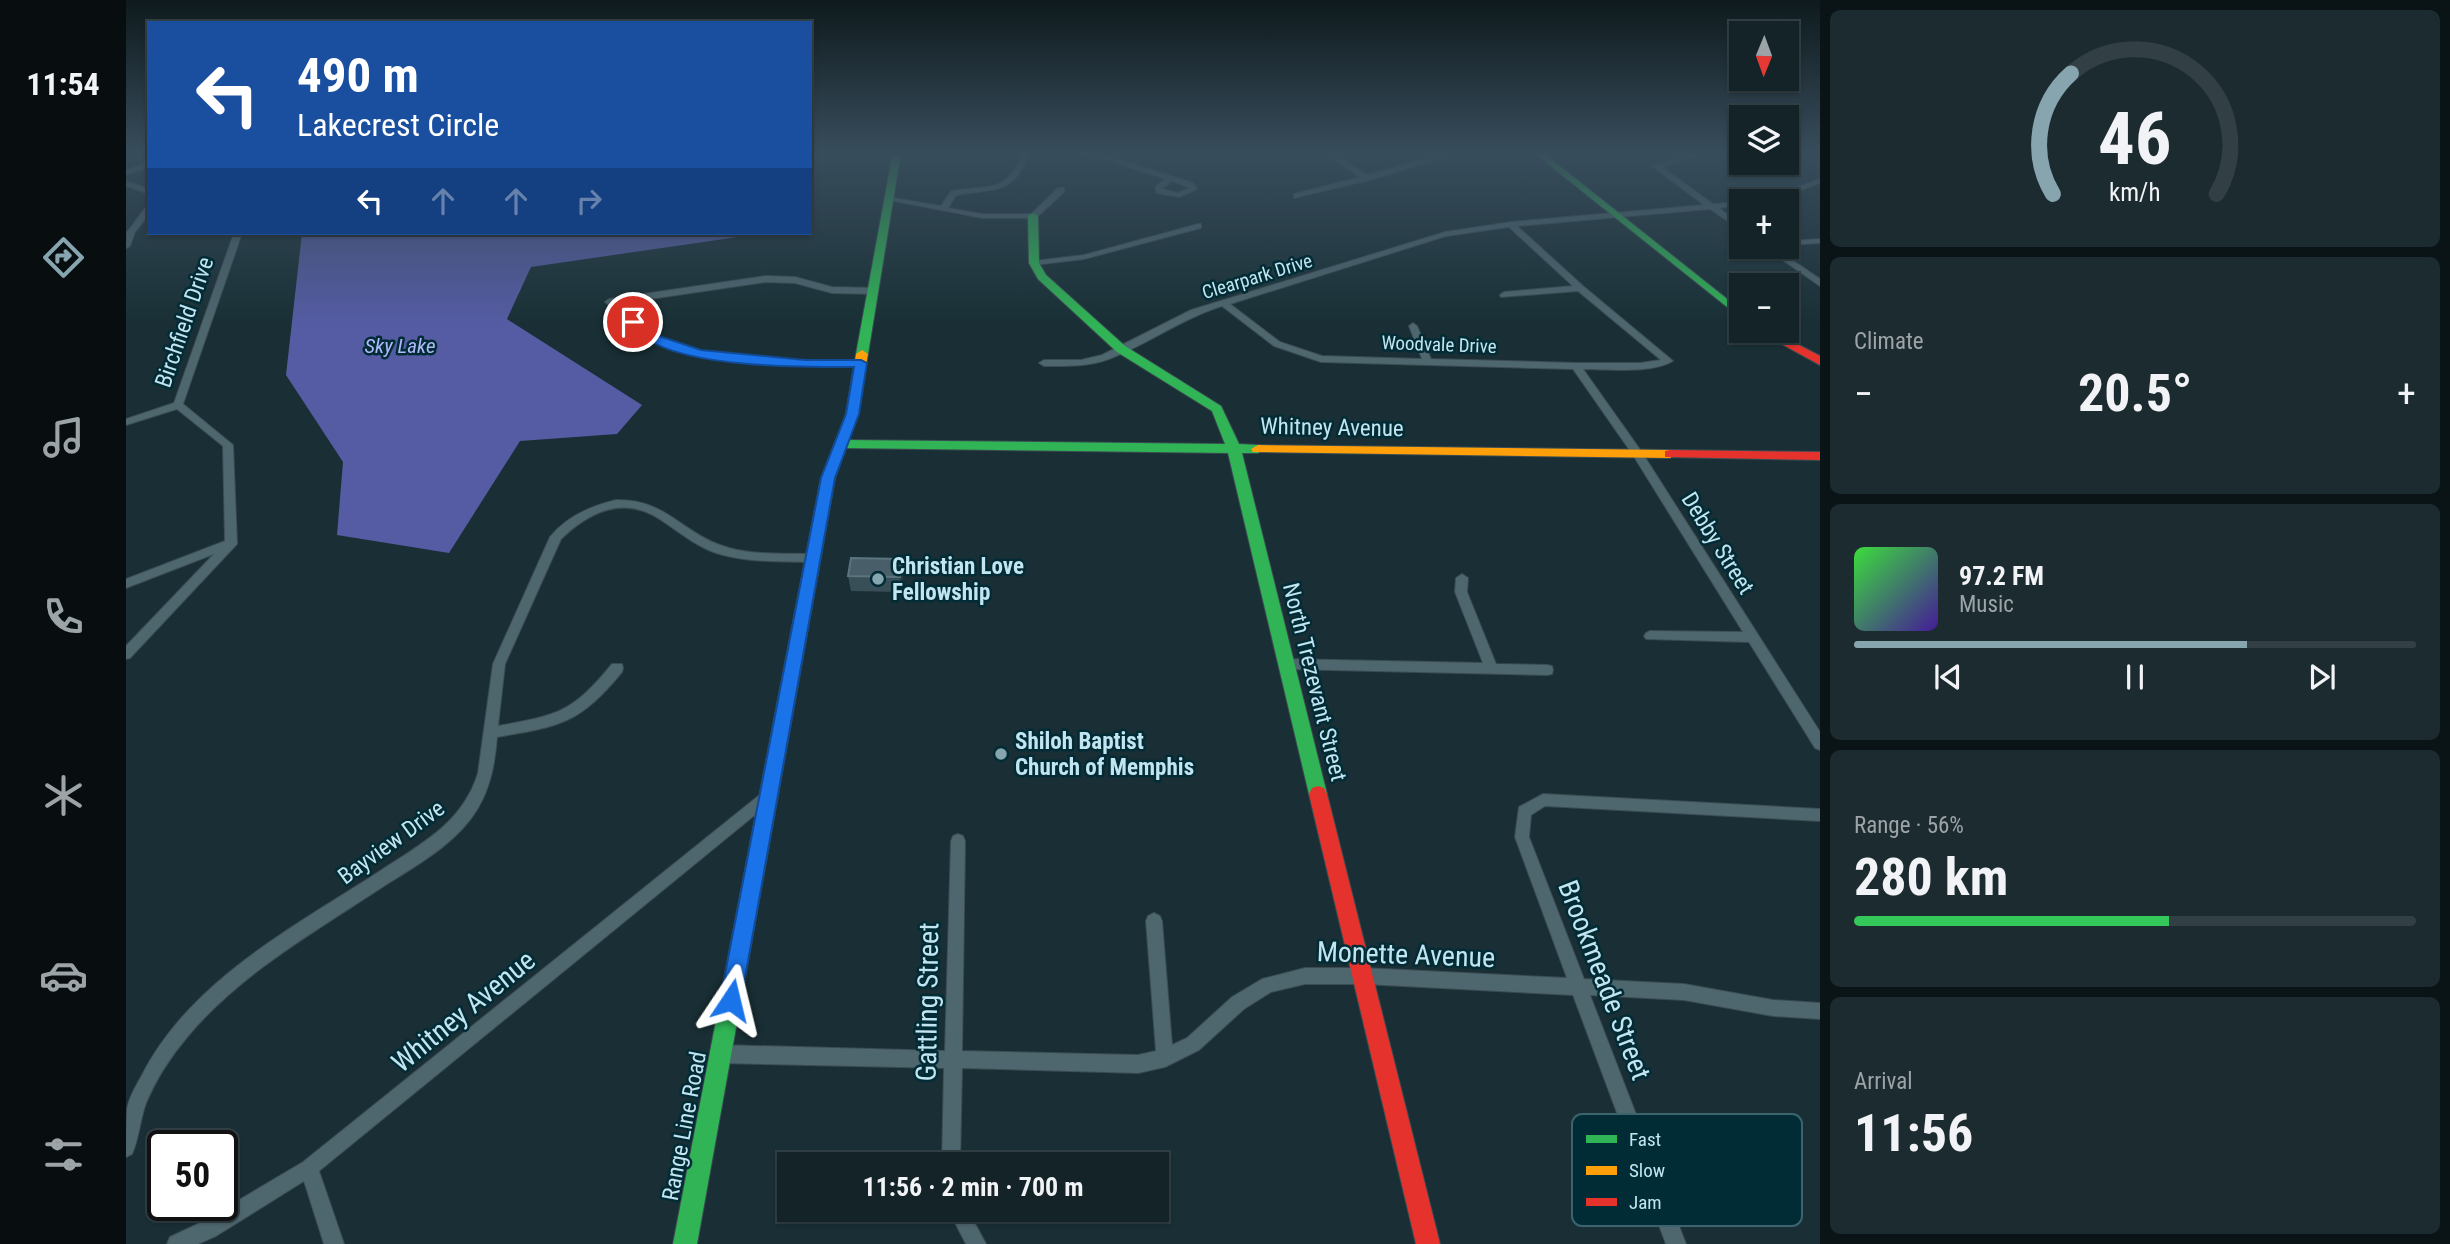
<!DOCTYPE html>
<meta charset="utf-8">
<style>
:root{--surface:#132328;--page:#1c2b30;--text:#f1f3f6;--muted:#9da4a8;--line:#324045;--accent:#87a5af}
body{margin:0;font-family:"Roboto Condensed",sans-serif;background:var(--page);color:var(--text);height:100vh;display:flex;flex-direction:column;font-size:26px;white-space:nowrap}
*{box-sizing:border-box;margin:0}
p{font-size:23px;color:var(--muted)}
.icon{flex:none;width:38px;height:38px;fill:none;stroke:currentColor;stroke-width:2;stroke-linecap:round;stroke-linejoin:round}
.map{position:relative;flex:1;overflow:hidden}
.details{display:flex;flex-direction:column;gap:10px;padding:10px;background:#0a1316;width:630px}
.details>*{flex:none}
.hud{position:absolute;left:21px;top:21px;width:665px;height:214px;border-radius:0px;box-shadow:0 2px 5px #0004,0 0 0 2px var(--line);background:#1a4fa0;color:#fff;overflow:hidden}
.needle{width:46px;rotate:181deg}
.tools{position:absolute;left:1603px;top:21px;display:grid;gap:14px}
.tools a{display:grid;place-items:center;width:70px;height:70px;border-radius:0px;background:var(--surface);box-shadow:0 2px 5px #0004,0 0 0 2px var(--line);font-size:35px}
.speed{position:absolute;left:21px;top:1130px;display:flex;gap:14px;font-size:35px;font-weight:700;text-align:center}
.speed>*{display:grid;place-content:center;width:91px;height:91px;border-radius:50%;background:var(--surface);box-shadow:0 2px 5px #0004,0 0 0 2px var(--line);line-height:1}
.speed .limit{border:4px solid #111;border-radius:10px;background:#fff;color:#111}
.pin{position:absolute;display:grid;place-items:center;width:60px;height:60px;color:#fff;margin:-30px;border:4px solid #fff;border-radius:50%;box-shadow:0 2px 7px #0007}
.me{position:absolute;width:77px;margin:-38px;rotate:10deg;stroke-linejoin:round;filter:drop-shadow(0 0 5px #0008)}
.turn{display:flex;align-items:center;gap:24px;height:147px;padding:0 35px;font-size:32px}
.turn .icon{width:91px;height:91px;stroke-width:2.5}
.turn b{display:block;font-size:49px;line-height:60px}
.lanes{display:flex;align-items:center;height:66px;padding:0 35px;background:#0003;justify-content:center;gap:35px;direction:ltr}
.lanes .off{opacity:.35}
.big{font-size:52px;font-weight:700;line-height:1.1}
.details .tile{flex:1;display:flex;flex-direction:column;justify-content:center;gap:10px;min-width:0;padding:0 24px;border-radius:10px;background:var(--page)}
.details .dial{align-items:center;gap:0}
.dial svg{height:182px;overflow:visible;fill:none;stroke:var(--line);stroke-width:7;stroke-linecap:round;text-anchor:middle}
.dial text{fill:var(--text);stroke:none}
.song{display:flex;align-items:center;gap:21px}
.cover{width:84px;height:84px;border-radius:10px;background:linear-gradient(135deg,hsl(120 70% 55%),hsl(260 70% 35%))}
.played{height:7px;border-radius:4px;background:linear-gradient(90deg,var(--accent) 70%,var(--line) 70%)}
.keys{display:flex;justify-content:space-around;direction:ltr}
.heat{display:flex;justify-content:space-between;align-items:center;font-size:38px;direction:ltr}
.charge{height:10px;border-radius:5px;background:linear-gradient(90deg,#34c759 56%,var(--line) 0)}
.trip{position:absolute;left:651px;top:1152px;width:392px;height:70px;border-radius:0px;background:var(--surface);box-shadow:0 2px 5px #0004,0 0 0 2px var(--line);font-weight:700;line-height:70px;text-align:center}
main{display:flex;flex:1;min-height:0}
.tabs{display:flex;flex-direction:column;width:126px;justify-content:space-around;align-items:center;background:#080e10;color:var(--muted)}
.tabs .icon{width:49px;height:49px}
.tabs .current{color:var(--accent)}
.tabs b{font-size:32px;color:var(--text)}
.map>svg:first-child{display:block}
.water{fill:#555ca4}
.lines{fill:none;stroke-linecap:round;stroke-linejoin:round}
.street-casing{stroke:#3a4c52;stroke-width:2}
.fast-casing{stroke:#3a4c52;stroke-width:2}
.slow-casing{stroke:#3a4c52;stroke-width:2}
.jam-casing{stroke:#3a4c52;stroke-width:2}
.street{fill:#4e666e;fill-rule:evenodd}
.fast{fill:#30b455;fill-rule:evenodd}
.slow{fill:#ff9f0a;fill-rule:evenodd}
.jam{fill:#e5322d;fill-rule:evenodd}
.wall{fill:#394f58}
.shaded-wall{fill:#263c43}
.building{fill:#485f69;stroke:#5b747e;stroke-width:2}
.route{fill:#1a73e8;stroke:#114b97;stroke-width:2}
.poi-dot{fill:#87a5af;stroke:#012c36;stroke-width:2.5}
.labels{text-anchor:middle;stroke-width:5;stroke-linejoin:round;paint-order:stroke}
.far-street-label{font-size:19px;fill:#c2e5f1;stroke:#012c36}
.far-water-label{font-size:21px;font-style:italic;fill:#b1b9fa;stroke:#012c36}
.street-label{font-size:23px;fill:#c2e5f1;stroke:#012c36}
.poi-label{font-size:23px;font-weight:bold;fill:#c2e5f1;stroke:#012c36;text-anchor:start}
.near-street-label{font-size:28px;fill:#c2e5f1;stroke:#012c36}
.key{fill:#012c36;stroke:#3b646e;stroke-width:2}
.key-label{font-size:19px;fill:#c2e5f1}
</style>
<main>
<nav class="tabs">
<b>11:54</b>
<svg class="icon current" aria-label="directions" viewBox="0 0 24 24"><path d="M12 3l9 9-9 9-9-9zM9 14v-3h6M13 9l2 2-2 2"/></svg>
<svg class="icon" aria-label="music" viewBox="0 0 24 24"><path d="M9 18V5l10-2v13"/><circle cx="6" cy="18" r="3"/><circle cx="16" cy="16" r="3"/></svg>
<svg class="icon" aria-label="phone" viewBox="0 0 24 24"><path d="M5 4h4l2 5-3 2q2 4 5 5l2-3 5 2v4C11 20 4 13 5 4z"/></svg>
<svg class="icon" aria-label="climate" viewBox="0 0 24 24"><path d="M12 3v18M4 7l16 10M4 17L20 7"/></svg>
<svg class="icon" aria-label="car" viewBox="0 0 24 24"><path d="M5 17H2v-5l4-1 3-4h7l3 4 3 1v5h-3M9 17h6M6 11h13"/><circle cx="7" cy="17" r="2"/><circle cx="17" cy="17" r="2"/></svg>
<svg class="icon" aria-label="filters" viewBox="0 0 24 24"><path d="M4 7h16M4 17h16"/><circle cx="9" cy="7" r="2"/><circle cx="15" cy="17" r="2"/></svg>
</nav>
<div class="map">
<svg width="1694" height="1244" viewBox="0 0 1694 1244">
<rect width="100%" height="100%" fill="#192f35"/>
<polygon class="water" points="176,233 639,233 405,267 381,319 516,405 491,434 394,441 323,553 211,535 217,462 160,375"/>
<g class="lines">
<defs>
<g id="street">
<path d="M 897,152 L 903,152 C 888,196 871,188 830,195 L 822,208 L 856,214 L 905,214 L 932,188 L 938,188 L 938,192 L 910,218 L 856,218 L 758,199 L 762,197 L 815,206 L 825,191 C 864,184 880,195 897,152 Z"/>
<path d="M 946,152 L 982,156 L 1067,183 L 1071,189 L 1053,197 L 1031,193 L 1029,187 L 1039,179 L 979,159 L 949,154 ZM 1046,181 L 1061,187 L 1063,188 L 1052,193 L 1037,189 L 1037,188 Z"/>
<polygon points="1196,152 1204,152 1241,175 1311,156 1309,152 1315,152 1319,157 1244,180 1168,198 1168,194 1234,177"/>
<path d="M 1571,152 L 1581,152 L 1536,167 L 1587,204 L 1615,202 L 1615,206 L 1593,208 L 1615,225 L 1615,230 L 1584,209 L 1391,226 L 1457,286 L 1547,361 C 1526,374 1482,369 1457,369 L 1515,451 L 1694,732 L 1694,750 L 1689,748 L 1623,642 L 1520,639 L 1518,636 L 1520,633 L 1524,631 L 1617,632 L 1507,455 L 1447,369 L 1195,362 L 1148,346 L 1096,306 C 1055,319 1022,344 983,359 C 962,367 940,366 918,366 L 913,363 L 918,360 L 955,360 L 976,355 L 1065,310 L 1319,232 L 1385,222 L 1578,205 L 1526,166 ZM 1383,227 L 1447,286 L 1378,292 L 1374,295 L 1375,297 L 1452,291 L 1535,360 L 1514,363 L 1450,363 L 1305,359 L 1291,326 L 1287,323 L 1283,326 L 1296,359 L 1196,356 L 1154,342 L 1104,304 L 1320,236 Z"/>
<polygon points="23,162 23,167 0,175 0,170"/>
<polygon points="1694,179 1694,183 1644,201 1634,201"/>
<polygon points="0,181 23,189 23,194 0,186"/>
<polygon points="20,207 23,207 23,214 9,232 4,246 0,248 1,232"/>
<polygon points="1072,224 1075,224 1075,228 958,259 908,265 904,263 908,261 958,255"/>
<polygon points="108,233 116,233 57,404 107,445 111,544 4,658 0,659 0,646 88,554 0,588 0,579 99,541 97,446 51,409 0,425 0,419 48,403"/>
<polygon points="1694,239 1694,243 1661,245 1661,241"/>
<polygon points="1638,247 1647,247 1694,279 1694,286"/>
<path d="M 640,276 L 669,277 L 706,287 L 748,288 L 752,291 L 748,294 L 706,293 L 669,283 L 640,282 L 490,304 C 504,315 517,329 533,337 C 586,367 675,361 735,360 L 738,361 L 738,365 L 629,364 L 573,357 L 545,350 L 526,341 L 479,302 L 483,299 Z"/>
<path d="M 490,500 C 539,499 553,530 594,545 C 623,556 656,553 686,554 L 692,558 L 686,562 C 654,561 621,563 590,553 C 570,546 553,532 535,520 C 498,495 464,511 435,539 L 379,664 L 372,726 C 432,715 446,713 486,664 L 496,664 L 497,668 L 496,672 C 453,724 435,726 371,737 C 369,762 365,786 352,808 C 331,844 289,866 255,888 C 188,932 114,974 62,1036 C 45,1056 30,1079 20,1103 C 14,1120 13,1138 6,1154 L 0,1157 C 0,1142 0,1124 1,1109 C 3,1097 10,1086 16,1075 C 65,979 170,926 257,869 C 297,843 337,822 352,773 L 367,664 L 424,537 C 441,516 465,506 490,500 Z"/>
<polygon points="1336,574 1342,578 1341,592 1370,664 1421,665 1426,666 1427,670 1426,674 1421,675 1160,669 1156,668 1154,664 1156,660 1160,659 1357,663 1329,592 1330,578"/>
<polygon points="641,791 646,793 648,797 646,801 193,1171 218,1244 198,1244 178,1181 90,1236 72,1244 41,1244 44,1237 76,1222 177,1162 636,793"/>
<polygon points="1417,794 1694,809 1694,821 1419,806 1405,815 1403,837 1458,979 1558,984 1647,1000 1694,1003 1694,1019 1647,1016 1558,1000 1464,995 1560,1244 1540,1244 1447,995 1238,984 1179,984 1145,992 1118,1009 1073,1050 1039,1067 1012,1073 836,1068 834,1164 816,1164 818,1068 595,1063 589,1060 586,1054 589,1048 595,1045 819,1051 825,841 827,836 832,834 837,836 839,841 836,1051 1012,1055 1030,1051 1020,921 1022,916 1028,913 1034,916 1036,921 1046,1045 1061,1038 1106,997 1136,979 1179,968 1238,968 1441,978 1389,837 1393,807"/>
<polygon points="822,1209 841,1209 860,1244 840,1244"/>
</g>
<g id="fast">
<polygon points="767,152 775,152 742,354 736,358 730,354"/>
<polygon points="1407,152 1416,152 1615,310 1615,318"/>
<polygon points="907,213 912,216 913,263 920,275 999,346 1095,406 1113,444 1132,445 1139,449 1132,453 1116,453 1201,794 1198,800 1192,802 1186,800 1183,794 1102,453 717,448 710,444 717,440 1099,444 1086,411 991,352 912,279 903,263 902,216"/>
<polygon points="650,748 656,751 659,756 571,1244 547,1244 641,756 644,751"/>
</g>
<g id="slow">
<polygon points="736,350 742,354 732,414 709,478 659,756 656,761 650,764 644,761 641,756 695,478 720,414 730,354"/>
<polygon points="1132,445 1544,450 1551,454 1544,458 1127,452 1125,449"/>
</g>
<g id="jam">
<polygon points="1632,331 1646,331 1694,356 1694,365"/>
<polygon points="1544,450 1694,452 1694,460 1539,457 1539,451"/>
<polygon points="1192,786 1198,788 1201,794 1314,1244 1290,1244 1183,794 1186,788"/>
</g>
</defs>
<use href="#street" class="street-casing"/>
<use href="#fast" class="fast-casing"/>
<use href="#slow" class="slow-casing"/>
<use href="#jam" class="jam-casing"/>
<use href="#street" class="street"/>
<use href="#fast" class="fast"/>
<use href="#slow" class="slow"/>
<use href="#jam" class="jam"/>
</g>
<polygon class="wall" points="776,559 777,574 775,592 725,591 722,576"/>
<polygon class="shaded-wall" points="776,559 777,574 775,592 774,577"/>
<polygon class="building" points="725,558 776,559 774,577 722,576"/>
<linearGradient id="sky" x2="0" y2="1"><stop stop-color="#0e1a1d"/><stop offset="0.47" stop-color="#384d5c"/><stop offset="1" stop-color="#384d5c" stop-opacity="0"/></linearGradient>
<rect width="1694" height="326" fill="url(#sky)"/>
<path class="route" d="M 503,319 L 511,319 L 533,336 L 575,350 L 679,360 L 735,360 L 741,363 L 733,414 L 709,478 L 615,1000 L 612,1008 L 605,1011 L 597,1008 L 594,1000 L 695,478 L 720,414 L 728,367 C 674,367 571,368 524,341 C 517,337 510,330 503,324 Z"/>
<g class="poi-dot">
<circle cx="752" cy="579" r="7"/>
<circle cx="875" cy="754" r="7"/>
</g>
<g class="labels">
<g class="far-street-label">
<text transform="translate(1131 276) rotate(-17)" y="7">Clearpark Drive</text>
<text transform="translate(1313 344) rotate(2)" y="7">Woodvale Drive</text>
</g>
<g class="far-water-label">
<text x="274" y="353">Sky Lake</text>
</g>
<g class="street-label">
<text transform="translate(58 322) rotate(-71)" y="8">Birchfield Drive</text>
<text transform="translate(1206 427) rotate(1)" y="8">Whitney Avenue</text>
<text transform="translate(1592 543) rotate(58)" y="8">Debby Street</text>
<text transform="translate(1189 682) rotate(76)" y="8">North Trezevant Street</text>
<text transform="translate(265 842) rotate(-36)" y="8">Bayview Drive</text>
<text transform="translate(558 1126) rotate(-79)" y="8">Range Line Road</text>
</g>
<g class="poi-label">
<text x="766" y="574">Christian Love<tspan x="766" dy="26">Fellowship</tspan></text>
<text x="889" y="749">Shiloh Baptist<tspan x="889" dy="26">Church of Memphis</tspan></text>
</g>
<g class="near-street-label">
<text transform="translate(1280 954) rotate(2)" y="10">Monette Avenue</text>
<text transform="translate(1479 980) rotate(69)" y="10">Brookmeade Street</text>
<text transform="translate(801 1002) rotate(-89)" y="10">Gattling Street</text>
<text transform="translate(337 1011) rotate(-39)" y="10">Whitney Avenue</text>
</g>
</g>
<rect x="1446" y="1114" width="230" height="112" rx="10" class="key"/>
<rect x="1460" y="1135" width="31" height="8" fill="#30b455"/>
<rect x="1460" y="1166" width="31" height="9" fill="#ff9f0a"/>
<rect x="1460" y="1198" width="31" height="8" fill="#e5322d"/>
<g class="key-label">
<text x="1503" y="1146">Fast</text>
<text x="1503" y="1177">Slow</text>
<text x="1503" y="1209">Jam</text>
</g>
</svg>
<div class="tools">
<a><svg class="needle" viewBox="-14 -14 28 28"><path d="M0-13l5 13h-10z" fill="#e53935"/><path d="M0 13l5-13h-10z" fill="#9da4a8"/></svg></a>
<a><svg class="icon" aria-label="layers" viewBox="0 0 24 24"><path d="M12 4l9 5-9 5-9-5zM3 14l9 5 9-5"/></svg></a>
<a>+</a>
<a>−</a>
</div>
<div class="speed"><div class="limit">50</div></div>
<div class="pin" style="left:507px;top:322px;background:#d93025"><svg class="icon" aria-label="arrive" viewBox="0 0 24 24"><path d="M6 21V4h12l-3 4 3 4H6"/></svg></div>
<svg class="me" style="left:605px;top:1000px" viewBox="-20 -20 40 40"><path d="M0-17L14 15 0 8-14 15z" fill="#1a73e8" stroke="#fff" stroke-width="4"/></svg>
<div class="trip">11:56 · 2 min · 700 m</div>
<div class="hud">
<div class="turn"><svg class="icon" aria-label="left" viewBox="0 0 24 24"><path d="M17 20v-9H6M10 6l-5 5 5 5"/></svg><div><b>490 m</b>Lakecrest Circle</div></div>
<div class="lanes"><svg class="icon" aria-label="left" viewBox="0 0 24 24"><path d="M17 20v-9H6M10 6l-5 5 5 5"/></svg><svg class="icon off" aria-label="ahead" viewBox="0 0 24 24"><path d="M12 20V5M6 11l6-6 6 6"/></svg><svg class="icon off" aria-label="ahead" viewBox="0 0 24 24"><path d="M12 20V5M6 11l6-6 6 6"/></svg><svg class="icon off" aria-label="right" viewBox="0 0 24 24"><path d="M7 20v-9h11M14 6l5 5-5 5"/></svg></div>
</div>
</div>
<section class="details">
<div class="tile dial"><svg viewBox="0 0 100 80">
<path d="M14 69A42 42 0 1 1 86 69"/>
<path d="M14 69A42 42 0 0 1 22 16" stroke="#87a5af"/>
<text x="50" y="56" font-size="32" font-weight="700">46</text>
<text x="50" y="72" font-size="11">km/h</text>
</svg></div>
<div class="tile"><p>Climate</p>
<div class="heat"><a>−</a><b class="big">20.5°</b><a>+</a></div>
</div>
<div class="tile">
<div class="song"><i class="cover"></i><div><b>97.2 FM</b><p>Music</p></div></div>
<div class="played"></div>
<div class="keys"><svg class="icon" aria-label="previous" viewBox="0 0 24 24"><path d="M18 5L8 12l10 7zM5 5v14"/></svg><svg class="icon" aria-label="pause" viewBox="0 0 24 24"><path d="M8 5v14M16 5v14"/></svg><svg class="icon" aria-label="next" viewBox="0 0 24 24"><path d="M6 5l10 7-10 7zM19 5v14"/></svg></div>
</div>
<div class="tile"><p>Range · 56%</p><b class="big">280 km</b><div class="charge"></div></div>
<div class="tile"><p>Arrival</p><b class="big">11:56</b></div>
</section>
</main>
